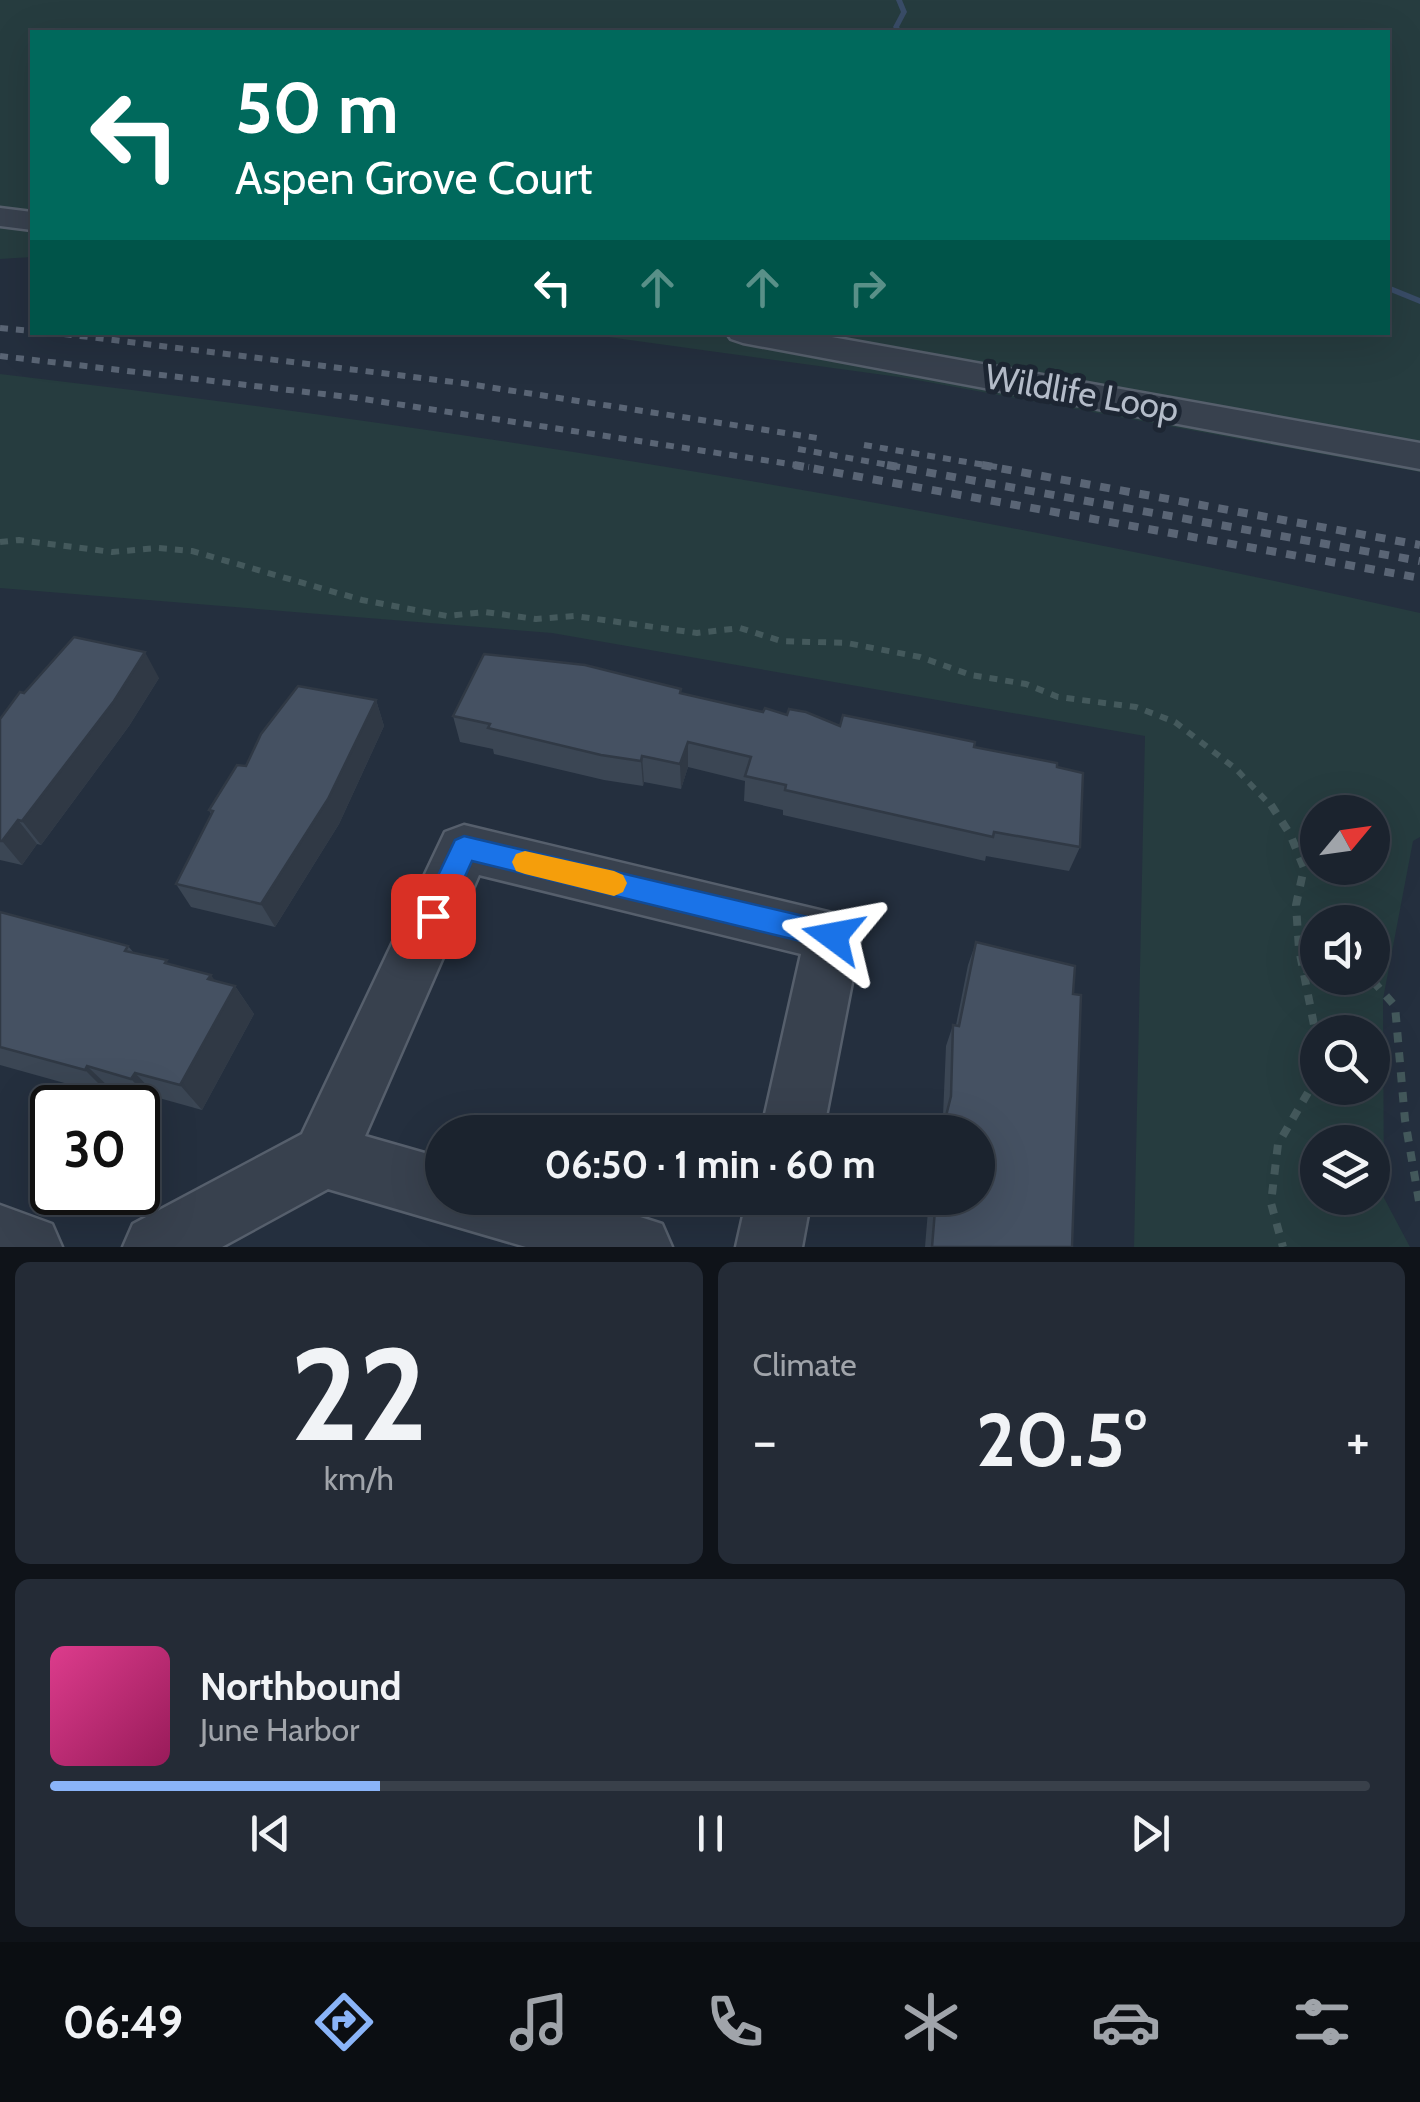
<!DOCTYPE html>
<meta charset="utf-8">
<style>
:root{--surface:#1b232e;--page:#242b36;--text:#f1f3f6;--muted:#a0a4aa;--line:#39404a;--accent:#8ab4f8}
body{margin:0;font-family:Cabin,sans-serif;background:var(--page);color:var(--text);height:100vh;display:flex;flex-direction:column;font-size:38px;white-space:nowrap}
*{box-sizing:border-box;margin:0}
p{font-size:32px;color:var(--muted)}
.icon{flex:none;width:55px;height:55px;fill:none;stroke:currentColor;stroke-width:2;stroke-linecap:round;stroke-linejoin:round}
.map{position:relative;height:1247px;overflow:hidden}
.details{display:flex;flex-direction:column;gap:15px;padding:15px;background:#0f1319;flex:1}
.details>*{flex:none}
.guide{position:absolute;left:30px;top:30px;width:1360px;height:305px;border-radius:0px;box-shadow:0 10px 40px #0002,0 0 0 2px var(--line);background:#00695c;color:#fff;overflow:hidden}
.needle{width:65px;rotate:61deg}
.controls{position:absolute;left:1300px;top:795px;display:grid;gap:20px}
.controls a{display:grid;place-items:center;width:90px;height:90px;border-radius:50%;background:var(--surface);box-shadow:0 10px 40px #0002,0 0 0 2px var(--line);font-size:50px}
.speed{position:absolute;left:30px;top:1085px;display:flex;gap:20px;font-size:50px;font-weight:700;text-align:center}
.speed>*{display:grid;place-content:center;width:130px;height:130px;border-radius:50%;background:var(--surface);box-shadow:0 10px 40px #0002,0 0 0 2px var(--line);line-height:1}
.speed .limit{border:5px solid #111;border-radius:15px;background:#fff;color:#111}
.pin{position:absolute;display:grid;place-items:center;width:85px;height:85px;color:#fff;margin:-42px;border-radius:20px;box-shadow:0 5px 15px #0006}
.me{position:absolute;width:110px;margin:-55px;rotate:283deg;stroke-linejoin:round;filter:drop-shadow(0 0 8px #0008)}
.turn{display:flex;align-items:center;gap:35px;height:210px;padding:0 40px;font-size:45px}
.turn .icon{width:130px;height:130px;stroke-width:2.5}
.turn b{display:block;font-size:70px;line-height:85px}
.lanes{display:flex;align-items:center;height:95px;padding:0 40px;background:#0003;justify-content:center;gap:50px;direction:ltr}
.lanes .off{opacity:.35}
.big{font-size:75px;font-weight:800;line-height:1.1}
.details .card{flex:1;display:flex;flex-direction:column;justify-content:center;gap:15px;min-width:0;padding:0 35px;border-radius:15px;background:var(--page)}
.details .dial{align-items:center;gap:0}
.dial b{font-size:130px;line-height:1}
.song{display:flex;align-items:center;gap:30px}
.cover{width:120px;height:120px;border-radius:15px;background:linear-gradient(135deg,hsl(330 70% 55%),hsl(330 70% 35%))}
.played{height:10px;border-radius:5px;background:linear-gradient(90deg,var(--accent) 25%,var(--line) 25%)}
.keys{display:flex;justify-content:space-around;direction:ltr}
.heat{display:flex;justify-content:space-between;align-items:center;font-size:55px;direction:ltr}
.details .tiles{flex:1;display:grid;gap:15px;grid-template-columns:1fr 1fr}
.card:last-child{grid-column:span 2}
.trip{position:absolute;left:425px;top:1115px;width:570px;height:100px;border-radius:50px;background:var(--surface);box-shadow:0 10px 40px #0002,0 0 0 2px var(--line);font-weight:800;line-height:100px;text-align:center}
.tabs{display:flex;height:160px;justify-content:space-around;align-items:center;background:#0b0e12;color:var(--muted)}
.tabs .icon{width:70px;height:70px}
.tabs .current{color:var(--accent)}
.tabs b{font-size:45px;color:var(--text)}
.map>svg:first-child{display:block}
.green{fill:#263c3f;fill-rule:evenodd}
.lines{fill:none;stroke-linecap:round;stroke-linejoin:round}
.stream{fill:#394c67;fill-rule:evenodd}
.minor-casing{stroke:#565f6c;stroke-width:5}
.path-far1{stroke:#44595c;stroke-width:6;stroke-dasharray:8 8;stroke-linecap:butt}
.path{stroke:#44595c;stroke-width:8;stroke-dasharray:10 10;stroke-linecap:butt}
.minor{fill:#38414e;fill-rule:evenodd}
.rail-far1{stroke:#5a6575;stroke-width:6;stroke-dasharray:8 8;stroke-linecap:butt}
.rail{stroke:#5a6575;stroke-width:8;stroke-dasharray:10 10;stroke-linecap:butt}
.wall{fill:#3b4654}
.shaded-wall{fill:#303945}
.building{fill:#455162;stroke:#303945;stroke-width:2.5}
.route{fill:#1a73e8;stroke:#114b97;stroke-width:2.5}
.slow{fill:#f59e0b}
.labels{text-anchor:middle;stroke-width:10;stroke-linejoin:round;paint-order:stroke}
.street-label{font-size:35px;fill:#b4bcc9;stroke:#1d2633}
</style>
<div class="map">
<svg width="1420" height="1247" viewBox="0 0 1420 1247">
<rect width="100%" height="100%" fill="#242f3e"/>
<g class="green">
<polygon points="0,0 1420,0 1420,472 906,378 579,333 1388,332 1388,32 32,32 32,257 0,259"/>
<path d="M 0,374 C 478,430 951,507 1420,613 L 1420,837 L 1413,841 L 1383,999 L 1384,1198 L 1410,1247 L 1134,1247 L 1145,736 L 552,633 L 0,588 ZM 1372,812 L 1372,868 L 1318,868 L 1318,812 ZM 1372,922 L 1372,978 L 1318,978 L 1318,922 ZM 1372,1032 L 1372,1088 L 1318,1088 L 1318,1032 ZM 1372,1142 L 1372,1198 L 1318,1198 L 1318,1142 Z"/>
</g>
<g class="lines">
<g class="stream">
<polygon points="896,0 902,0 907,12 899,27 903,32 897,32 893,27 901,12"/>
<polygon points="1388,285 1420,298 1420,304 1388,291"/>
</g>
<defs>
<g id="minor">
<polygon points="0,208 32,212 32,230 0,226"/>
<polygon points="726,332 804,332 1420,443 1420,469 743,343 731,339"/>
<polygon points="464,825 853,918 861,936 823,1132 761,1132 801,954 479,875 365,1136 442,1158 442,1198 581,1198 662,1224 672,1247 526,1247 328,1189 222,1247 123,1247 133,1224 302,1134 445,832"/>
<polygon points="747,1198 811,1198 802,1247 736,1247"/>
<polygon points="0,1205 52,1224 62,1247 0,1247"/>
</g>
</defs>
<use href="#minor" class="minor-casing"/>
<polyline class="path-far1" points="0,542 19,540 112,552 158,548 192,551 362,600 447,616 485,612 536,619 575,616 697,633 740,628 781,641 847,643 920,657 971,675 1026,684 1058,697 1136,707 1175,722 1236,769 1273,808"/>
<g class="path">
<polyline points="1271,805 1290,834 1304,868 1296,905 1299,949 1314,1025 1313,1084 1278,1144 1271,1203 1283,1247"/>
<polyline points="1304,969 1318,971"/>
<polyline points="1353,978 1373,981 1395,1006 1405,1120 1420,1207"/>
</g>
<use href="#minor" class="minor"/>
<g class="rail-far1">
<polyline points="0,328 32,331"/>
<polyline points="48,332 462,383 824,439"/>
<polyline points="0,356 357,398 809,467"/>
<polyline points="864,445 997,467"/>
<polyline points="798,449 900,467"/>
</g>
<g class="rail">
<polyline points="794,465 1420,578"/>
<polyline points="887,465 1420,561"/>
<polyline points="982,465 1420,545"/>
</g>
</g>
<g class="wall">
<polygon points="159,678 129,726 41,845 37,844 22,865 0,860 0,719 24,693"/>
<polygon points="681,689 681,694 763,712 787,715 840,726 974,747 1057,767 1080,847 1069,871 986,856 985,861 783,815 783,810 744,801 745,781 688,767 681,789 644,782 643,786 604,780 494,754 493,749 460,742 453,716"/>
<polygon points="376,700 384,726 339,824 275,927 191,907 176,884 211,814 209,810 246,766"/>
<polygon points="0,912 128,946 134,953 170,964 215,981 235,986 254,1014 202,1110 159,1098 155,1104 113,1091 111,1096 0,1065"/>
<polygon points="976,942 1073,994 1072,1247 925,1247 929,1198 978,1198 978,1132 938,1132 943,1116 946,1046 953,1025 956,1025 968,965"/>
</g>
<g class="shaded-wall">
<polygon points="145,652 159,678 129,726 41,845 22,821"/>
<polygon points="376,700 384,726 339,824 275,927 261,904"/>
<polygon points="688,742 688,767 681,789 680,764"/>
<polygon points="642,756 644,782 643,786 641,761"/>
<polygon points="18,820 37,844 22,865 2,841"/>
<polygon points="211,975 228,999 235,986 254,1014 202,1110 180,1085 208,979"/>
<polygon points="87,1066 113,1091 111,1096 85,1070"/>
<polygon points="135,1073 159,1098 155,1104 131,1079"/>
</g>
<g class="building">
<polygon points="74,637 145,652 114,701 22,821 18,820 2,841 0,841 0,719 20,692 24,693"/>
<polygon points="484,654 585,665 681,689 680,693 763,712 765,708 787,715 789,709 806,712 840,726 843,715 975,742 974,747 1057,763 1057,767 1083,773 1080,847 994,832 993,837 785,790 786,785 745,776 751,757 688,742 680,764 642,756 641,761 601,755 488,728 490,724 453,716"/>
<polygon points="298,686 376,700 328,799 261,904 176,884 213,811 209,810 237,765 246,766 261,734"/>
<polygon points="0,912 128,946 125,951 167,960 165,963 211,975 208,979 235,986 180,1085 135,1073 131,1079 87,1066 85,1070 0,1047"/>
<polygon points="976,942 1075,966 1073,994 1081,995 1072,1247 932,1247 936,1198 978,1198 978,1132 942,1132 951,1096 953,1025 959,1026"/>
</g>
<polygon class="route" points="464,836 833,923 843,927 847,936 843,945 833,949 472,861 443,925 433,929 423,925 419,916 423,907 455,840"/>
<polygon class="slow" points="525,851 614,871 623,875 627,883 623,892 614,896 525,874 516,871 512,862 516,854"/>
<g class="labels">
<g class="street-label">
<text transform="translate(1082 393) rotate(10)" y="12">Wildlife Loop</text>
</g>
</g>
</svg>
<div class="controls">
<a><svg class="needle" viewBox="-14 -14 28 28"><path d="M0-13l5 13h-10z" fill="#e53935"/><path d="M0 13l5-13h-10z" fill="#a0a4aa"/></svg></a>
<a><svg class="icon" aria-label="sound" viewBox="0 0 24 24"><path d="M4 9h4l5-4v14l-5-4H4zM17 9q2 3 0 6"/></svg></a>
<a><svg class="icon" aria-label="search" viewBox="0 0 24 24"><circle cx="10" cy="10" r="6"/><path d="M15 15l6 6"/></svg></a>
<a><svg class="icon" aria-label="layers" viewBox="0 0 24 24"><path d="M12 4l9 5-9 5-9-5zM3 14l9 5 9-5"/></svg></a>
</div>
<div class="speed"><div class="limit">30</div></div>
<div class="pin" style="left:433px;top:916px;background:#d93025"><svg class="icon" aria-label="arrive" viewBox="0 0 24 24"><path d="M6 21V4h12l-3 4 3 4H6"/></svg></div>
<svg class="me" style="left:833px;top:936px" viewBox="-20 -20 40 40"><path d="M0-17L14 15 0 8-14 15z" fill="#1a73e8" stroke="#fff" stroke-width="4"/></svg>
<div class="trip">06:50 · 1 min · 60 m</div>
<div class="guide">
<div class="turn"><svg class="icon" aria-label="left" viewBox="0 0 24 24"><path d="M17 20v-9H6M10 6l-5 5 5 5"/></svg><div><b>50 m</b>Aspen Grove Court</div></div>
<div class="lanes"><svg class="icon" aria-label="left" viewBox="0 0 24 24"><path d="M17 20v-9H6M10 6l-5 5 5 5"/></svg><svg class="icon off" aria-label="ahead" viewBox="0 0 24 24"><path d="M12 20V5M6 11l6-6 6 6"/></svg><svg class="icon off" aria-label="ahead" viewBox="0 0 24 24"><path d="M12 20V5M6 11l6-6 6 6"/></svg><svg class="icon off" aria-label="right" viewBox="0 0 24 24"><path d="M7 20v-9h11M14 6l5 5-5 5"/></svg></div>
</div>
</div>
<section class="details">
<div class="tiles">
<div class="card dial"><b>22</b><p>km/h</p></div>
<div class="card"><p>Climate</p>
<div class="heat"><a>−</a><b class="big">20.5°</b><a>+</a></div>
</div>
<div class="card">
<div class="song"><i class="cover"></i><div><b>Northbound</b><p>June Harbor</p></div></div>
<div class="played"></div>
<div class="keys"><svg class="icon" aria-label="previous" viewBox="0 0 24 24"><path d="M18 5L8 12l10 7zM5 5v14"/></svg><svg class="icon" aria-label="pause" viewBox="0 0 24 24"><path d="M8 5v14M16 5v14"/></svg><svg class="icon" aria-label="next" viewBox="0 0 24 24"><path d="M6 5l10 7-10 7zM19 5v14"/></svg></div>
</div>
</div>
</section>
<nav class="tabs">
<b>06:49</b>
<svg class="icon current" aria-label="directions" viewBox="0 0 24 24"><path d="M12 3l9 9-9 9-9-9zM9 14v-3h6M13 9l2 2-2 2"/></svg>
<svg class="icon" aria-label="music" viewBox="0 0 24 24"><path d="M9 18V5l10-2v13"/><circle cx="6" cy="18" r="3"/><circle cx="16" cy="16" r="3"/></svg>
<svg class="icon" aria-label="phone" viewBox="0 0 24 24"><path d="M5 4h4l2 5-3 2q2 4 5 5l2-3 5 2v4C11 20 4 13 5 4z"/></svg>
<svg class="icon" aria-label="climate" viewBox="0 0 24 24"><path d="M12 3v18M4 7l16 10M4 17L20 7"/></svg>
<svg class="icon" aria-label="car" viewBox="0 0 24 24"><path d="M5 17H2v-5l4-1 3-4h7l3 4 3 1v5h-3M9 17h6M6 11h13"/><circle cx="7" cy="17" r="2"/><circle cx="17" cy="17" r="2"/></svg>
<svg class="icon" aria-label="filters" viewBox="0 0 24 24"><path d="M4 7h16M4 17h16"/><circle cx="9" cy="7" r="2"/><circle cx="15" cy="17" r="2"/></svg>
</nav>
